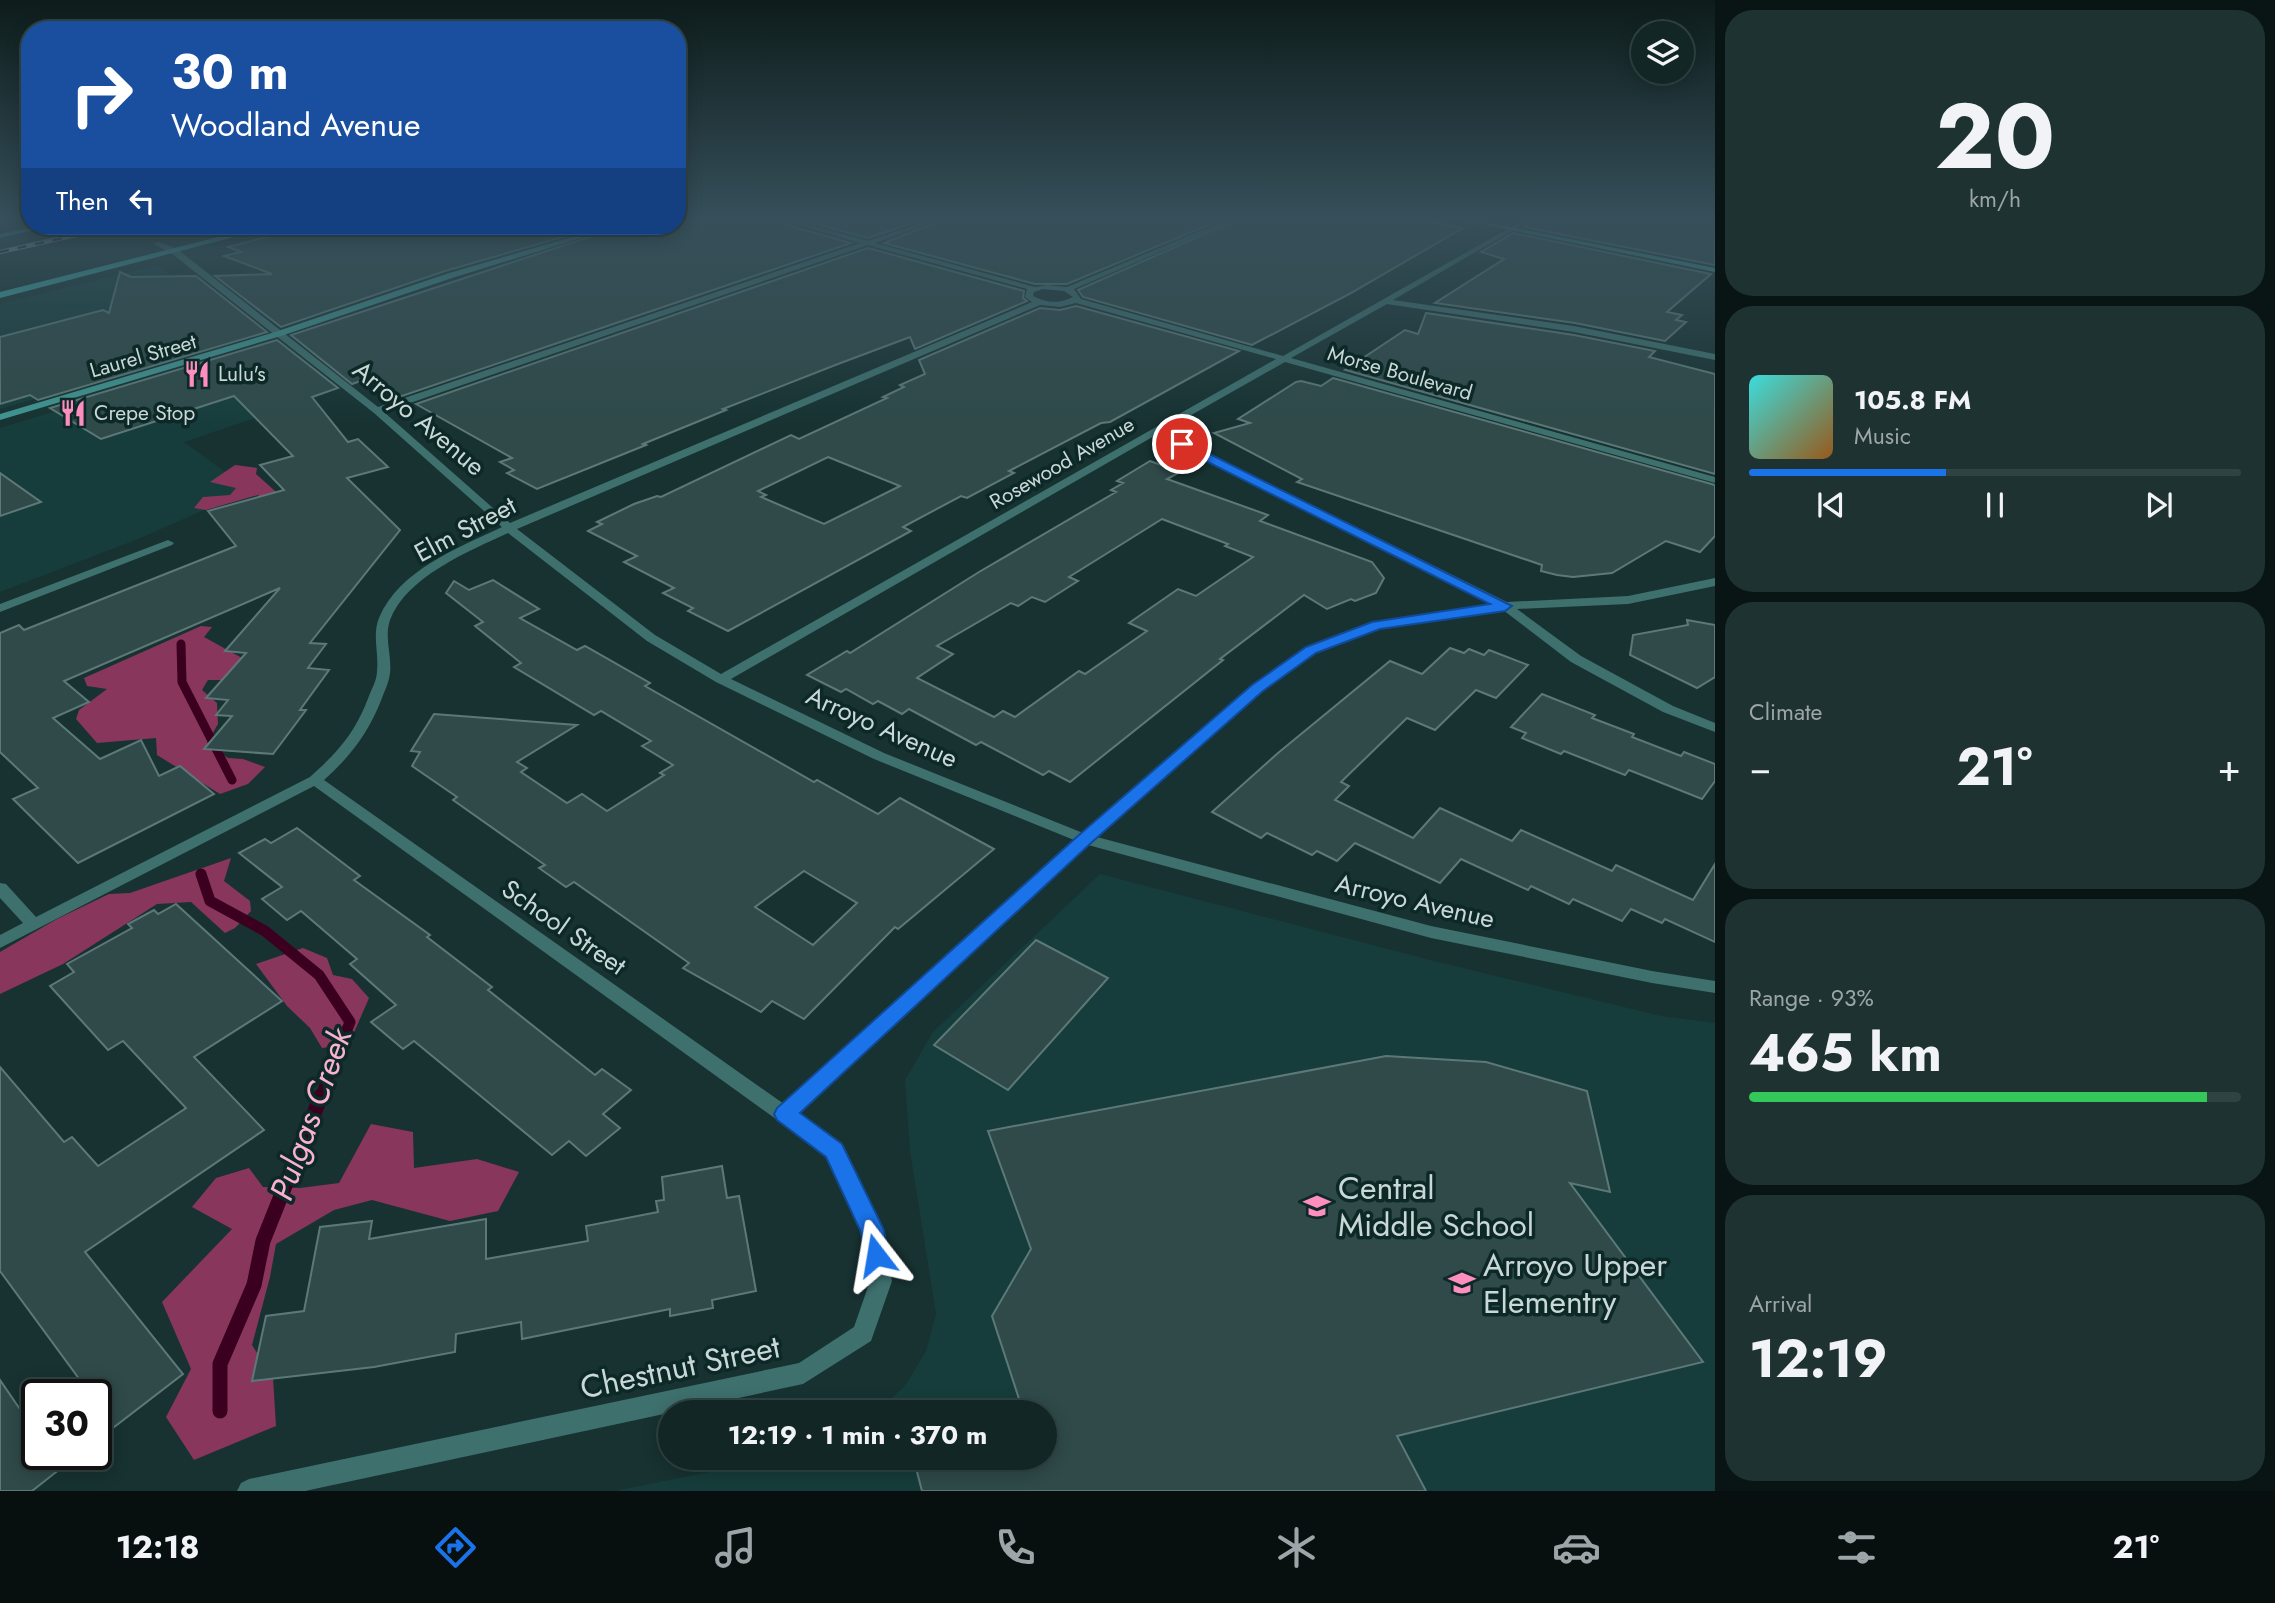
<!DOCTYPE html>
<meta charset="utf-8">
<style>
:root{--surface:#112625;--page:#1e3232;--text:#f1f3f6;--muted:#9ca5a7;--line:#304342;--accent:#1a73e8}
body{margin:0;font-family:Jost,sans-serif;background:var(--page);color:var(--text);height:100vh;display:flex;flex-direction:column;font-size:26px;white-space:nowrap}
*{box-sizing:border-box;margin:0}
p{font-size:23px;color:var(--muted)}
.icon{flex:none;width:38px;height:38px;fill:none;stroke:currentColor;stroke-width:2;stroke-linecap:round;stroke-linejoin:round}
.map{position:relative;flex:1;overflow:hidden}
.sheet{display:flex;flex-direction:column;gap:10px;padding:10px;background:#091514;width:560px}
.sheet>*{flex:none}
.banner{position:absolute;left:21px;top:21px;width:665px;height:214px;border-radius:28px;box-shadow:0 4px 18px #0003,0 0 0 2px var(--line);background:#1a4fa0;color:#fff;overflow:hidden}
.buttons{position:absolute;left:1631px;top:21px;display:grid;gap:14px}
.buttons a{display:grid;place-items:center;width:63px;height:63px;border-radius:50%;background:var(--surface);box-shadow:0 4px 18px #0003,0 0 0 2px var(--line);font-size:35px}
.speed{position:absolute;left:21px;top:1379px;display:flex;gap:14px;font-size:35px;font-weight:700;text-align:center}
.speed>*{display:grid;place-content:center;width:91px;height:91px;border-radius:50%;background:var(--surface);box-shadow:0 4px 18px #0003,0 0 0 2px var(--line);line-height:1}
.speed .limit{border:4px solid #111;border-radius:10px;background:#fff;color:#111}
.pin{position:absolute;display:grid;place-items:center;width:60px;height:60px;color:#fff;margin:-30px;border:4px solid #fff;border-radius:50%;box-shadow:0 2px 7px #0007}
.me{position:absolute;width:77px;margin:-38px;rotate:346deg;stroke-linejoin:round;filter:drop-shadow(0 0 5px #0008)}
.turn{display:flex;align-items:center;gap:24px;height:147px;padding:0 35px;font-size:32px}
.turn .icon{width:91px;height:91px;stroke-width:2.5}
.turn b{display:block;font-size:49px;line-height:60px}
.then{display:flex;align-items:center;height:66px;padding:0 35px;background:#0003;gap:14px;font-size:26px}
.big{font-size:52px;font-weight:700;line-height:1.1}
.sheet .card{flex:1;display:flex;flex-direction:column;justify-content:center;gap:10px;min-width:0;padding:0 24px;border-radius:28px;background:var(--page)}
.sheet .dial{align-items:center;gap:0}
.dial b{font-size:91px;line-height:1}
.song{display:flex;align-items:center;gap:21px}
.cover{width:84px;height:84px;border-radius:10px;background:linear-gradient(135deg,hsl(180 70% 55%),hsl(30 70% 35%))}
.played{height:7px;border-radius:4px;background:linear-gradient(90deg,var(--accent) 40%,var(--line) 40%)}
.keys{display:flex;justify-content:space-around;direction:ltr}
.heat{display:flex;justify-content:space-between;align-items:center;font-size:38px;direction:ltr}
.charge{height:10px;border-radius:5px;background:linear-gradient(90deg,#34c759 93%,var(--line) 0)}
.trip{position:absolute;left:658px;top:1400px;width:399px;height:70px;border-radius:35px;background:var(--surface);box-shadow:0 4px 18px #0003,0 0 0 2px var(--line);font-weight:700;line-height:70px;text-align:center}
.menu{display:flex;height:112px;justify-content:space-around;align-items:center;background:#070f0f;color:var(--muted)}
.menu .icon{width:49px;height:49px}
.menu .selected{color:var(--accent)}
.menu b{font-size:32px;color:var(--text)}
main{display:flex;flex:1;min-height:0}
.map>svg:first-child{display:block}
.built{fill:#163d3b}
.forest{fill:#89365d}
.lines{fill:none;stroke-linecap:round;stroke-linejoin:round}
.stream-far3{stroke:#3b0020;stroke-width:5}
.stream-far2{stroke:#3b0020;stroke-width:9}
.stream-far1{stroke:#3b0020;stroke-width:11}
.stream{stroke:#3b0020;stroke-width:15}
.building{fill:#2f4a49;stroke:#5c7978;stroke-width:2;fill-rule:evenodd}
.street{fill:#3e706e;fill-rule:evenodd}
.secondary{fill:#409692;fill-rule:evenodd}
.primary{fill:#3eb3ae;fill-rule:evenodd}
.rail-casing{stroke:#9dafae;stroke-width:4.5}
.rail{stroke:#0c2827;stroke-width:2.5;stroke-dasharray:9;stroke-linecap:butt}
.route{fill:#1a73e8;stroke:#114b97;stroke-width:2}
.labels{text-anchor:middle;stroke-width:7;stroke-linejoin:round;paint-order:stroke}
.far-street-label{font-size:21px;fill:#c9d8d7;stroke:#0c2827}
.far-poi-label{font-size:21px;fill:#c9d8d7;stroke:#0c2827;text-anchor:start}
.street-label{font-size:26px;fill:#c9d8d7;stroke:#0c2827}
.near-poi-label{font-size:32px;fill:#c9d8d7;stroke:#0c2827;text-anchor:start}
.near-street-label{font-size:32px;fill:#c9d8d7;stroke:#0c2827}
.near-water-label{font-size:33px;font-style:italic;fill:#f8b1ce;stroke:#0c2827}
</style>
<main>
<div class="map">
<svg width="1715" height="1491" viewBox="0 0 1715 1491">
<rect width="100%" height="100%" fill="#173231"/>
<g class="built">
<polygon points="157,265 255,334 0,409 0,304"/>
<polygon points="277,344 329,393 184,442 250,490 138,539 0,592 0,428"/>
<polygon points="1100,874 1434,961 1661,1016 1715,1023 1715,1491 615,1491 777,1458 1045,1458 1045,1412 875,1412 905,1386 926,1351 936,1314 910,1151 905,1080 933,1032"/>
</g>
<g class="forest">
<polygon points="235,465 257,468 256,474 284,499 295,529 258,495 206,510 194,508 203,497 230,495 236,488 210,482"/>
<polygon points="201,626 212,627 204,637 242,658 232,680 208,680 202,690 217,703 218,724 207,743 228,758 243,759 265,767 248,784 220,794 157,755 156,738 97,743 76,719 79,710 107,689 87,686 84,678"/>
<polygon points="231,858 224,881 250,901 251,911 235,928 225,933 191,902 157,904 63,964 0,994 0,952 57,919 109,894 130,893"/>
<polygon points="303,948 327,958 333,975 352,979 369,998 349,1044 322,1048 310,1028 287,1006 256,964"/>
<polygon points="371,1124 413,1132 414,1168 477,1159 519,1172 498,1211 450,1221 372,1200 334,1210 276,1244 270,1277 252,1345 273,1378 276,1426 194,1460 166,1417 191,1369 162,1302 232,1229 192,1207 216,1178 249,1168 263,1187 300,1188 339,1183"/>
</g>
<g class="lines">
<polyline class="stream-far3" points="178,226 178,233"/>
<polyline class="stream-far2" points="181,644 182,682 232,780"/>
<polyline class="stream-far1" points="201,874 210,901 265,931 319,975 350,1022 320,1098"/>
<polyline class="stream" points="220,1411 220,1364 254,1285 263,1241 321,1096"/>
</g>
<g class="building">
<polygon points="684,218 771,218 773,221 851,243 402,396 383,392 366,379 352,384 291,335 623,226 677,226 677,220"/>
<polygon points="793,218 928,218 868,238"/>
<polygon points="947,218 1225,218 1067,284 1035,284 884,243"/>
<polygon points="1241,218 1412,218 1463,228 1351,293 1252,345 1083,297 1078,290"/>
<polygon points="1536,218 1694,218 1715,222 1715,265 1524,227"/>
<polygon points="309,226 601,226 445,271 281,327 215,276 272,274 224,256 241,252 228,247"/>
<polygon points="1513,233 1711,274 1667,312 1682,315 1676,320 1686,322 1665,341 1575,323 1435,303 1504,259 1481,252"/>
<polygon points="868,248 1024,291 1023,298 1027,301 915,349 910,337 838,364 723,409 726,410 643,444 646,445 537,489 507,473 514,470 500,462 512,458 416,404"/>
<polygon points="120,272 131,277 196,276 267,332 38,400 30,395 0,404 0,337 103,310 109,313"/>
<path d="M 1076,306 L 1239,351 L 1110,422 L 1101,423 L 1009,471 L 1014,473 L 967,498 L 961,496 L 903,527 L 911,531 L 728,631 L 688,611 L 693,608 L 663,593 L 674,588 L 624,562 L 637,556 L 588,531 L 602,524 L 597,522 L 634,504 L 657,496 L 661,497 L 791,435 L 799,439 L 887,398 L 883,397 L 904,387 L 900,385 L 925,374 L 919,360 L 1040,308 L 1060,310 ZM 828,457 L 900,486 L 824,524 L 761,497 L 766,495 L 758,491 Z"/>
<polygon points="1426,313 1574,335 1655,351 1649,357 1715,374 1715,474 1345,370 1405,330 1418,334"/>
<polygon points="277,340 338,388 312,397 348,442 358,439 388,467 347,478 400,530 310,643 326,644 308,668 329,670 300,710 306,710 273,754 204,749 232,716 216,715 228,700 206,698 246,653 225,651 280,588 64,681 89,702 53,718 100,759 141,740 159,776 180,766 214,794 78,863 13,799 38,788 0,752 0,633 19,625 24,630 236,546 208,511 284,490 260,465 293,456 234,396 101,439 50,408"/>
<polygon points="1333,378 1715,485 1715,536 1700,552 1666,541 1612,573 1573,577 1557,575 1541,571 1542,565 1297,482 1302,479 1214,433 1250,423 1238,419 1296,382 1301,381 1321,386"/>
<path d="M 1150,461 L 1180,472 L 1167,479 L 1268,515 L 1260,521 L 1372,562 L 1384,578 L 1376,593 L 1355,601 L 1351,599 L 1327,609 L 1304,595 L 1220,659 L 1223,660 L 1070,782 L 1049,771 L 1043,775 L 981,742 L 976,745 L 909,709 L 902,714 L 878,701 L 873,704 L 846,689 L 841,692 L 807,675 L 847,651 L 850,653 L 979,572 L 1116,492 L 1111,490 L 1123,483 L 1117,481 ZM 1162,519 L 1228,544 L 1225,546 L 1253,557 L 1196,596 L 1178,589 L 1129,623 L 1147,631 L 1085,674 L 1079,671 L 1015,717 L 1003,711 L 994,717 L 917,678 L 953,654 L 937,646 L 1011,603 L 1018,606 L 1032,597 L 1045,602 L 1078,581 L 1069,577 Z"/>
<polygon points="0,473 41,502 0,516"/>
<path d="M 493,580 L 539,609 L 520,618 L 577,650 L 585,646 L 650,683 L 645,686 L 814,782 L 817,780 L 878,814 L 900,798 L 994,849 L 898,929 L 895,927 L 804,1019 L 772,1001 L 761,1012 L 683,968 L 689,963 L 574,882 L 566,887 L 539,868 L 545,865 L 453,800 L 457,797 L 412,766 L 420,752 L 411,751 L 434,714 L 577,725 L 517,762 L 527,768 L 521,772 L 567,803 L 582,794 L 607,811 L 664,775 L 660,773 L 673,765 L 642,746 L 651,741 L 601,711 L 594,715 L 514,667 L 521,663 L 475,626 L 483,622 L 446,593 L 454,581 L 469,590 ZM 804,871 L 857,903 L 813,945 L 755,907 Z"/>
<polygon points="1687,620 1715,625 1715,677 1697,688 1630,655 1633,635 1688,625"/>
<polygon points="1450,648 1464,653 1469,649 1484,655 1489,650 1528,665 1496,698 1476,690 1435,730 1407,718 1341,782 1349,786 1335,800 1413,838 1440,808 1512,841 1521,830 1612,871 1616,865 1693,900 1715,864 1715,942 1665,919 1662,923 1631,909 1622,921 1573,899 1569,904 1531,886 1528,890 1461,859 1440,883 1355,843 1337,861 1317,851 1312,855 1267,833 1261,838 1212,812 1278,753 1390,661 1422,674"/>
<polygon points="1542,694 1595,715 1592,718 1634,734 1632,737 1681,756 1684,752 1715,764 1715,781 1702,799 1629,770 1625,775 1564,751 1561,754 1522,738 1526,733 1511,727"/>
<polygon points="297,828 360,876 354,880 430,935 427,937 492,987 488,990 595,1075 602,1069 631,1090 603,1114 620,1128 586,1156 569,1141 552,1155 414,1041 403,1049 371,1022 396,1005 350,964 357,959 301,911 287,920 262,899 282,887 239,853 265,839 271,843"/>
<polygon points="176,904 282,1001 194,1057 264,1130 85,1252 183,1374 96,1441 96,1395 91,1395 0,1271 0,1067 64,1142 72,1137 98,1166 186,1108 123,1041 108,1050 50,986 74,972 67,964 132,928 128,924 154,910 158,914"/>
<polygon points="1036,940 1108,978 1008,1090 934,1045"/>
<polygon points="1386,1056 1486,1062 1587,1091 1610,1192 1570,1183 1703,1362 1397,1436 1426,1491 922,1491 916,1468 921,1458 1045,1458 1045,1412 990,1412 1021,1405 992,1316 1031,1249 988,1131"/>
<polygon points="722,1166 727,1198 739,1196 756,1291 712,1300 713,1308 670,1316 670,1309 522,1339 521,1322 456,1334 455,1352 374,1367 252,1381 266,1316 304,1311 320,1227 372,1221 369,1239 486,1219 486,1259 588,1241 586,1226 658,1212 656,1201 664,1200 662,1177"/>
<polygon points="0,1380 37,1434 37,1454 79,1454 32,1491 0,1491"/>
</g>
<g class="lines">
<g class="street">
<path d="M 774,218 L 784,218 L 868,241 L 935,218 L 944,218 L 875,243 L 1035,287 L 1047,285 L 1067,287 L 1231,218 L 1239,218 L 1074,289 L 1081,299 L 1283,356 L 1527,218 L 1534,218 L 1393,300 L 1574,326 L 1715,354 L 1715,360 L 1574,332 L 1387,304 L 1291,358 L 1715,477 L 1715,483 L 1285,362 L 1163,431 L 1507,602 L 1628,596 L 1715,578 L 1715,586 L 1628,604 L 1517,609 L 1581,656 L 1673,706 L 1715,723 L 1715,732 L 1663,712 L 1571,662 L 1503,610 L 1379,628 L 1315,653 L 1263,691 L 1097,837 L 1431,926 L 1652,971 L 1715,981 L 1715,993 L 1652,983 L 1431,938 L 1088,845 L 798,1114 L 841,1144 L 882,1230 L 892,1281 L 871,1341 L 803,1384 L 305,1491 L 237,1491 L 241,1483 L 249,1479 L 799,1363 L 854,1327 L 870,1281 L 862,1230 L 827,1156 L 314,786 L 0,948 L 0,935 L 23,923 L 0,898 L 0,883 L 6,884 L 36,917 L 310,777 C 339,751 355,733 369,696 C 372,688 377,680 377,671 C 379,653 372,635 379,618 C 399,570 458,548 502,527 L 374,413 L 171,253 L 154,244 L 158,242 L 177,249 L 378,407 L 860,243 ZM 868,245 L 1027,289 L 1025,297 L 1032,302 L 510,523 L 384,412 ZM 1043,289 L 1064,291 L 1073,297 C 1060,304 1046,303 1033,296 L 1034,292 ZM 1076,303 L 1276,359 L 721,674 L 655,635 L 517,529 L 1040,305 L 1060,307 ZM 1156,435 L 1492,604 L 1377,621 L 1307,647 L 1253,685 L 1083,833 L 884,753 L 731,679 ZM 508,533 L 647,641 L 716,682 L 874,759 L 1074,840 L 784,1104 L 324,780 C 351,756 369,732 382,698 C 385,690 389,682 390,673 C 392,655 384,638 390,620 C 406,577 469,551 508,533 Z"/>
<polygon points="168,540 174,543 172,545 0,612 0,604"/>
</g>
<g class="secondary">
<polygon points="1453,218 1465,218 1715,268 1715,272"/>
<polygon points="38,226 51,226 0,238 0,234"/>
<polygon points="609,226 620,226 452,278 281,336 0,420 0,414 275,332 446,274"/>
</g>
<polygon class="primary" points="262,226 276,226 0,298 0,292"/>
<defs>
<polyline id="rail" points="0,252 116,226"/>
</defs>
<use href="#rail" class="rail-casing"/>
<use href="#rail" class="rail"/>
</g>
<linearGradient id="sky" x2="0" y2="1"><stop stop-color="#0d1c1b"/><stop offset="0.51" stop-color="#364f5a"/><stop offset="1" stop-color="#364f5a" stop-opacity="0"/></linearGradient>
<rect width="1715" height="426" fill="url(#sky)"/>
<polygon class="route" points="1178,442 1186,442 1512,606 1505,611 1380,629 1316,653 1263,691 1091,843 800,1113 842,1144 884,1230 888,1255 885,1263 876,1266 868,1263 860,1230 826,1157 777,1120 774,1114 777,1108 1079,835 1252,685 1306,647 1372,622 1490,604 1178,447"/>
<defs>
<symbol id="restaurant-bare" viewBox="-9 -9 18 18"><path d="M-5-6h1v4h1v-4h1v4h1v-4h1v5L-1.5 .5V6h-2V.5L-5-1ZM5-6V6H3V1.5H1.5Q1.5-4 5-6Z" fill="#fd8ebf" stroke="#0c2827" stroke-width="2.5" paint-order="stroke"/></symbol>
<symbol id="school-bare" viewBox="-9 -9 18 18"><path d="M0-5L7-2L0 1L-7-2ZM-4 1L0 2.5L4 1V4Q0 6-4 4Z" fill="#fd8ebf" stroke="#0c2827" stroke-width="2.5" paint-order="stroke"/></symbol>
</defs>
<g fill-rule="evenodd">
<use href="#restaurant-bare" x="178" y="355" width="38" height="38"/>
<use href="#restaurant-bare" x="54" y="394" width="38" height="38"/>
<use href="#school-bare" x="1298" y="1187" width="38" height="38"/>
<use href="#school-bare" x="1443" y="1264" width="38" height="38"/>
</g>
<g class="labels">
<g class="far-street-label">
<text transform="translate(143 356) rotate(-16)" y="7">Laurel Street</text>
<text transform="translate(1400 373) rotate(16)" y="7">Morse Boulevard</text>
<text transform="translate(1062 463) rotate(-30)" y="7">Rosewood Avenue</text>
</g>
<g class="far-poi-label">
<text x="218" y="381">Lulu's</text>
<text x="94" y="420">Crepe Stop</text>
</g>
<g class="street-label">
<text transform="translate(419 418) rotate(40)" y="9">Arroyo Avenue</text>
<text transform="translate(465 529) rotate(-28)" y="9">Elm Street</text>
<text transform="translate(882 727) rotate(24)" y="9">Arroyo Avenue</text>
<text transform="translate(1415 901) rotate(13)" y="9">Arroyo Avenue</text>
<text transform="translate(564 927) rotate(35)" y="9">School Street</text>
</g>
<g class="near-poi-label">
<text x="1338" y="1199">Central<tspan x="1338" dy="37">Middle School</tspan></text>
<text x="1483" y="1276">Arroyo Upper<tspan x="1483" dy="37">Elementry</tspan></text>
</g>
<g class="near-street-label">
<text transform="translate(680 1367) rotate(-12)" y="11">Chestnut Street</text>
</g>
<g class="near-water-label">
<text transform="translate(310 1114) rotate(-70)" y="12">Pulgas Creek</text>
</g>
</g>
</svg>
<div class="buttons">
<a><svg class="icon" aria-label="layers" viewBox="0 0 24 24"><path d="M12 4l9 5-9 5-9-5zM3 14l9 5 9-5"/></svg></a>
</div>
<div class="speed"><div class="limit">30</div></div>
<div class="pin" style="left:1182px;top:444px;background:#d93025"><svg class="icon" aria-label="arrive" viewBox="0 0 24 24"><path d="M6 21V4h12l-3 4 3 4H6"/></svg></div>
<svg class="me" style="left:876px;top:1255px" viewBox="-20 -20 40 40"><path d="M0-17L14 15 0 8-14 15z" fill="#1a73e8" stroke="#fff" stroke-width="4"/></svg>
<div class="trip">12:19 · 1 min · 370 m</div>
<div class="banner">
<div class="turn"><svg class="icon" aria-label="right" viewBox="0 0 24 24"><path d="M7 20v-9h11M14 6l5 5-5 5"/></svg><div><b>30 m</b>Woodland Avenue</div></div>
<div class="then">Then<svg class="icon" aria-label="left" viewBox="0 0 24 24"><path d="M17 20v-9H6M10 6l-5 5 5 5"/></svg></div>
</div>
</div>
<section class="sheet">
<div class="card dial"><b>20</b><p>km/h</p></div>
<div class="card">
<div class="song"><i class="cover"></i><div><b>105.8 FM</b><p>Music</p></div></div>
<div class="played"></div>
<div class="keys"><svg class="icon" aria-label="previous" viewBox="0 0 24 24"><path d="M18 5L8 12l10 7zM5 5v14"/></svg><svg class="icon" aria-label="pause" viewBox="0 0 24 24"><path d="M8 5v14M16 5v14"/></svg><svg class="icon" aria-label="next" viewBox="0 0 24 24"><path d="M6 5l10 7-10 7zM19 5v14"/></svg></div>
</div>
<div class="card"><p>Climate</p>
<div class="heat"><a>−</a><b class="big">21°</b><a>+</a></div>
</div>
<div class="card"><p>Range · 93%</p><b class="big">465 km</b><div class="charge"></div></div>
<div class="card"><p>Arrival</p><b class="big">12:19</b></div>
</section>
</main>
<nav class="menu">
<b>12:18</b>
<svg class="icon selected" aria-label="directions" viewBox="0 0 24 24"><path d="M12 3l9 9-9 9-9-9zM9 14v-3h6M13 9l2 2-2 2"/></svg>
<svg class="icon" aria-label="music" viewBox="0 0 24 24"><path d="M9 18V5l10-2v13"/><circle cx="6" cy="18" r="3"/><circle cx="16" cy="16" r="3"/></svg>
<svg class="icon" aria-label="phone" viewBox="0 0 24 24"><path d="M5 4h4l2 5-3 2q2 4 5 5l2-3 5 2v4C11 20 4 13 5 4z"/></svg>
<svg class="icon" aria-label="climate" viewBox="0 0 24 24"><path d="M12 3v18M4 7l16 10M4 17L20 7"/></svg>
<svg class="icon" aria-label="car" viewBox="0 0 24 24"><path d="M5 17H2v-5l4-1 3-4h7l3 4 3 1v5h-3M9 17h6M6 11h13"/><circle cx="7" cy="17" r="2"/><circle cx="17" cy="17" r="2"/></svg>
<svg class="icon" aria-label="filters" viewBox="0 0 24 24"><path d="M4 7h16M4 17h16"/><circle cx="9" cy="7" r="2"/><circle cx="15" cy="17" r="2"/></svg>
<b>21°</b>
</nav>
